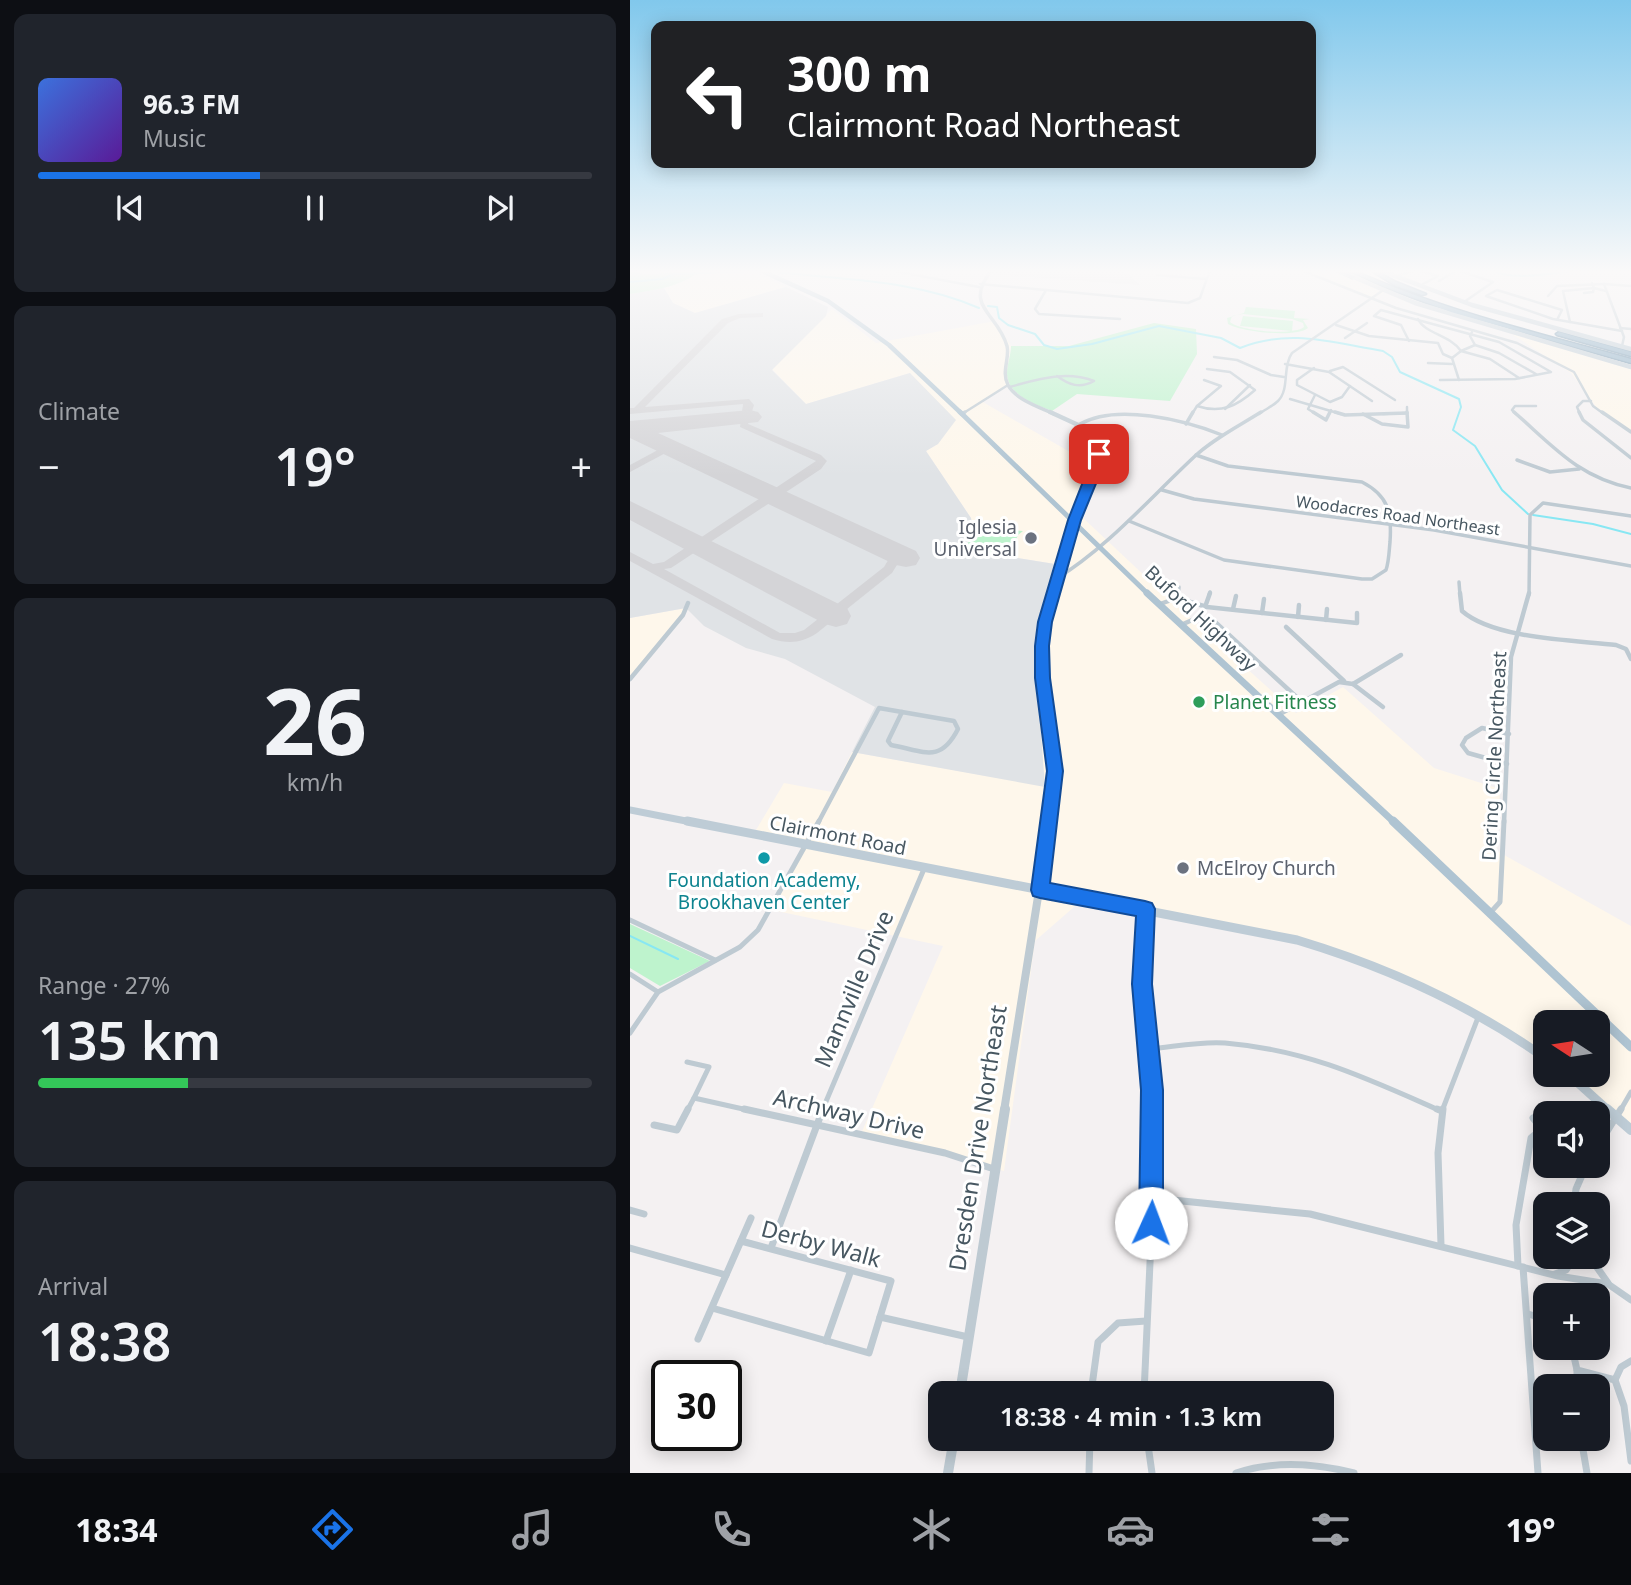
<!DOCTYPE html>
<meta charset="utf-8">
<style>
:root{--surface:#171b24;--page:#20242c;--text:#f1f3f6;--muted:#9ea1a6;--line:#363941;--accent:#1a73e8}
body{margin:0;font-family:"Noto Sans",sans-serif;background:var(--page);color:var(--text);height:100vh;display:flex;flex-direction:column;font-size:26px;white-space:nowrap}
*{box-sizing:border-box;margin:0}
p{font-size:23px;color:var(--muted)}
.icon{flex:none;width:38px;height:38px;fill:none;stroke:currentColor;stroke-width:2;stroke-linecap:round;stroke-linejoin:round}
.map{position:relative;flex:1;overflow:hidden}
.details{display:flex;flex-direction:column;gap:14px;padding:14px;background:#0d0f14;width:630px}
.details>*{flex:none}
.guide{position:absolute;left:21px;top:21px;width:665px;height:147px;border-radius:14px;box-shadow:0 4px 18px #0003;background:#202124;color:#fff;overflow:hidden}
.needle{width:46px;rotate:282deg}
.buttons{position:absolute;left:903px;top:1010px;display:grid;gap:14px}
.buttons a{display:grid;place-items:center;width:77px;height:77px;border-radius:14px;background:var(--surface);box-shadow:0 4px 18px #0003;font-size:35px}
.speed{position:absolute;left:21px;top:1360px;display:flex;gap:14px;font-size:35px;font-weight:700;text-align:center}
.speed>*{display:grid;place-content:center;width:91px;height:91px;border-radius:50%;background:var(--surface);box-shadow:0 4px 18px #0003;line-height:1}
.speed .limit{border:4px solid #111;border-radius:10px;background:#fff;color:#111}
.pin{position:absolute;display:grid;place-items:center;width:60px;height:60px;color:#fff;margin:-30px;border-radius:14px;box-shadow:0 4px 10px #0006}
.me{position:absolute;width:77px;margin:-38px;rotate:2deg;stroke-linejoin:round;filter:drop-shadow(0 0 5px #0008)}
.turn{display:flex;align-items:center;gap:24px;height:147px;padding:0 21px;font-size:32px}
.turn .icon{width:91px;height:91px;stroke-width:2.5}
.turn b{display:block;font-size:49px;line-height:60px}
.big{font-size:52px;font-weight:600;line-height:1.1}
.details .card{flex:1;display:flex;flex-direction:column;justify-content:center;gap:10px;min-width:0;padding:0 24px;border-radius:14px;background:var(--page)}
.details .dial{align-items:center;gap:0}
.dial b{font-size:91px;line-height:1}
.song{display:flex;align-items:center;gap:21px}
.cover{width:84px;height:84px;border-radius:10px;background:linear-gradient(135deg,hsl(220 70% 55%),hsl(270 70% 35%))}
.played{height:7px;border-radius:4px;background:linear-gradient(90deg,var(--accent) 40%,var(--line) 40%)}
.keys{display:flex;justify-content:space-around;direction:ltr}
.heat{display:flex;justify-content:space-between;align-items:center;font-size:38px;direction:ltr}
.charge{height:10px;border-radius:5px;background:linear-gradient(90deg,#34c759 27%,var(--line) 0)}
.trip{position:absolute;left:298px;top:1381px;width:406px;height:70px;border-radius:14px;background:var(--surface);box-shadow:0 4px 18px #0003;font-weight:600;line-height:70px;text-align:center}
.dock{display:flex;height:112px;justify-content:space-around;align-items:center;background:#090b0e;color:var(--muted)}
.dock .icon{width:49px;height:49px}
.dock .selected{color:var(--accent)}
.dock b{font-size:32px;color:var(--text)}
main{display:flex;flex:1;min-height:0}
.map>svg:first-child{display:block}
.commercial{fill:#fef7eb}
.education{fill:#e5e2e4}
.airport{fill:#e0e3e6}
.green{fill:#bef3cd;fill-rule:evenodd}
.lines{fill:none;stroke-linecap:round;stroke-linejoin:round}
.stream{stroke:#88e7f3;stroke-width:2}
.taxiway{fill:#d4d4d7;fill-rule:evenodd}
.runway{fill:#d4d4d7;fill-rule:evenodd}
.motorway-casing{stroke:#7195af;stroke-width:3}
.minor-far4{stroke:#becad2;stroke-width:2.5}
.minor-far3{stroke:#becad2;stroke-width:3.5}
.minor-far2{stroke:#becad2;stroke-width:4.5}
.minor-far1{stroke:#becad2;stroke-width:5}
.minor{stroke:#becad2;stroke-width:7}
.tertiary-far4{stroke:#becad2;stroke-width:3.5}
.tertiary-far3{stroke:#becad2;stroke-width:4.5}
.tertiary-far2{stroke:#becad2;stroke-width:6}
.tertiary-far1{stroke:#becad2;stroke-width:8}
.tertiary{stroke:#becad2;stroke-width:10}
.secondary-far3{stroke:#beccd6;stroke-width:4.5}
.secondary-far2{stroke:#beccd6;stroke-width:7}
.secondary-far1{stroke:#beccd6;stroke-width:9}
.secondary{stroke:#beccd6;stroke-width:10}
.primary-far3{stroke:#afc4d2;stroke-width:4.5}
.primary-far2{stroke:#afc4d2;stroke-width:5}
.primary-far1{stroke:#afc4d2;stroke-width:7}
.primary{stroke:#afc4d2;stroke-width:9}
.motorway{fill:#86aac3;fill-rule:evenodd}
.route{fill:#1a73e8;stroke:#114b97;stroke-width:2}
.worship-dot{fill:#6b7280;stroke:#fff;stroke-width:2.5}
.leisure-dot{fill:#2e9e5b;stroke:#fff;stroke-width:2.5}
.culture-dot{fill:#0f9aa8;stroke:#fff;stroke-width:2.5}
.labels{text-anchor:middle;stroke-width:6;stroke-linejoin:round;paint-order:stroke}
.far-street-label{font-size:16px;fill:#475761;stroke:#fff}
.worship-label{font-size:19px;fill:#5b616d;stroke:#fff;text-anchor:end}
.street-label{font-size:19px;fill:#475761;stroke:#fff}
.leisure-label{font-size:19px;fill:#27864d;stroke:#fff;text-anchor:start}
.culture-label{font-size:19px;fill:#0d838f;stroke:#fff}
.near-street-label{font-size:23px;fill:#475761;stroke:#fff}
</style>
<main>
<section class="details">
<div class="card">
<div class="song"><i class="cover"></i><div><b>96.3 FM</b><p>Music</p></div></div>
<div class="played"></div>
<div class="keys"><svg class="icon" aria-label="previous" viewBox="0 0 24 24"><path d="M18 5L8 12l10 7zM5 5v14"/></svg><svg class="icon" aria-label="pause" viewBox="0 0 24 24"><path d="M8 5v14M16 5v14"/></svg><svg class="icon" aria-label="next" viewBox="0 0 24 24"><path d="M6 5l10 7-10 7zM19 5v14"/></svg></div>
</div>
<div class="card"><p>Climate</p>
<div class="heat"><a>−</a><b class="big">19°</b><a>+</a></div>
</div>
<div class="card dial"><b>26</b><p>km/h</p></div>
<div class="card"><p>Range · 27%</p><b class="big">135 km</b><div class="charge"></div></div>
<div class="card"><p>Arrival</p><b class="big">18:38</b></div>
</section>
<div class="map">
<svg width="1001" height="1473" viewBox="0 0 1001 1473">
<rect width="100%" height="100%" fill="#f4f1f2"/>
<g class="commercial">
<polygon points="10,270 118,270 156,287 65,313 43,303 34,288 61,278 54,271 40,275 5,273"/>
<polygon points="672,270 702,270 754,293 744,298"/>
<polygon points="202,309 246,343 365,321 381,346 377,377 380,384 351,401 468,468 451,516 533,593 666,713 713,687 804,768 870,789 867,851 1001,926 1001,1132 937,1075 968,1074 968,1022 915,1022 915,1055 789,986 656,936 452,900 405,941 374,1171 230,1136 313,946 142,910 179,841 126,830 154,783 202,792 222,752 414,786 405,650 407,623 425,564 336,550 341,518 296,451 308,444 315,433 280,373 176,404 142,369"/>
<polygon points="879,332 1001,368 1001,434 967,408 941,373"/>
<polygon points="56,608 0,679 0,618"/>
</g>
<polygon class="education" points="365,270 494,270 510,285 359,274"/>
<polygon class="airport" points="156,287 198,307 196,316 142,370 176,404 280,373 326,420 308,444 296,451 341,518 343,528 337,550 425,564 407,623 405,650 415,787 222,752 245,707 155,659 116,648 74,626 56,608 0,618 0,294 34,288 43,303 65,313"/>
<g class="green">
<path d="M 0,270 L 10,270 L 7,273 C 30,275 48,271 70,271 C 50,287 25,290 0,294 Z"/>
<path d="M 616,307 L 665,311 L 664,318 L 680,319 L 673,320 L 678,328 C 666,338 611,332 598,324 L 597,318 L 614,313 ZM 613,314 L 662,319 L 673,323 L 674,327 C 663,336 610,331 600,322 L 602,316 Z"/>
<polygon points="613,316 663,321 662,331 610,326"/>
<path d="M 524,323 L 566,329 L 567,354 L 540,401 L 447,394 L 422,411 C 405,404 377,395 377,373 C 377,364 381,355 381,346 L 439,346 Z"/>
<polygon points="343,528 393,531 388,535 378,558 336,550"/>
<polygon points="0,924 80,961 30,986 0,968"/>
</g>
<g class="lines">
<g class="stream">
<path d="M 862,270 C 882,282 926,272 950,270"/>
<path d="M 147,272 C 215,280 286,280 349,308"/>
<polyline points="0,282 32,279 44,274 121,271"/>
<path d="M 358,306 L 367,307 L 369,318 L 378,325 L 405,334 L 414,345 L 427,349 L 462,344 L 529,326 L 591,338 L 610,348 C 661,328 702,343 753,351 L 762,357 L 770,372 L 829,399 L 831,407 L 823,430 L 845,446 L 872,490 L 898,514"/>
<polyline points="903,515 963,524 1001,534"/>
<polyline points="0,936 48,959"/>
</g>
<g class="taxiway">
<path d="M 133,313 L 133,317 L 110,318 L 98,323 L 15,407 L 119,399 L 124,405 L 118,424 L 191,455 L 197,461 L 191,469 L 41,568 L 34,569 L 150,633 L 165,633 L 174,630 L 254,567 L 260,557 L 264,556 L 270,560 L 262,573 L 187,633 C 172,643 159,644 142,639 L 0,561 L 0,552 L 23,564 L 34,562 L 186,461 L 110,427 L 113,404 L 0,414 L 0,408 L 4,408 L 92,319 L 109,314 Z"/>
<polygon points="39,444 44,447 43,449 0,472 0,465"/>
</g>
<g class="runway">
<polygon points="120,410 128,412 132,417 128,422 28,433 286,551 290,558 286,565 276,567 266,565 0,438 0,421"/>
<polygon points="0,501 217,608 221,616 217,624 206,627 195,624 0,520"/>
</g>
<defs>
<g id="motorway">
<polygon points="705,270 710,270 726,277 722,278"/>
<path d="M 718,270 L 723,270 C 812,310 907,333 1001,359 L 1001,363 L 821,312 L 752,286 Z"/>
<polygon points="740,270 745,270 766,282 796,294 792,295 766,286"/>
<polygon points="929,332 1001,352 1001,356 927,335 926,334"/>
</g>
</defs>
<use href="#motorway" class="motorway-casing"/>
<g class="minor-far4">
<polyline points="259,270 349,287"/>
<polyline points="671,270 766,308 887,343 944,372 963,406 974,414"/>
<polyline points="527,275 576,279"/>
<polyline points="765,276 787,270 808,276 793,284"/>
<polyline points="809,281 827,270 863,282 834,302"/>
<polyline points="350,284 558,303 570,298 580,270"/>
<polyline points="416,290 405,309 409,314 490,319"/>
<polyline points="954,293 963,292 964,288 976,291"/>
<polyline points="918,296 927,286 974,284"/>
<polyline points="928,318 932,310 867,290 856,296 923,319 992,331"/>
<path d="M 788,319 C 795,334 819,334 831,351 L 822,358"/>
<polyline points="940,322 933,291 964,288 962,283"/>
<polyline points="706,325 739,336 808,343 813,354 822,358 829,380"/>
<polyline points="990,328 1001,329"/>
<polyline points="842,332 840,336 845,345 869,353 906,374"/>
<polyline points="715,338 737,323"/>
<polyline points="779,341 771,325 744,316 751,310 869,342 921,372 885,379 810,380"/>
<polyline points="845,345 831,351 860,359 889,378"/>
<polyline points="992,346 994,337 974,284 1001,286"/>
<polyline points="584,357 607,360 641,375 654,377"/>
<polyline points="798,363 822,364"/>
<polyline points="655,364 699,372 742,401"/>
<polyline points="684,368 667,380 667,385 700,402 712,397 720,386"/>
<polyline points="700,371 713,367 765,400"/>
<path d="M 379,387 C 407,380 435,370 464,381 C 450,389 439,385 427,376"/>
<polyline points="685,395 678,409 686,414"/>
<polyline points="660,399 711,414"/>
<path d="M 567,406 C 591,414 607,406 625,390 L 600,372 L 577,369"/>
<polyline points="777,407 777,414"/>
<polyline points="595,409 620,385"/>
<polyline points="332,414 378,385"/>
<polyline points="562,414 567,406 591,386 574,380"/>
<path d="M 629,414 C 634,410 643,406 648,401 C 660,389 652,367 662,353 L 752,291"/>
<polyline points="699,414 701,410"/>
<polyline points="753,414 777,413"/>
<polyline points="886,414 882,410 885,406 906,406"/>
<polyline points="950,414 947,407 953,401 961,401"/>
</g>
<g class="minor-far3">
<polyline points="683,412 696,420 700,412"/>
<polyline points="705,412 715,415 777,413"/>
<path d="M 884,412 C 923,446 948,477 1001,488"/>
<polyline points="949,412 953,420 1001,458"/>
<polyline points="972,412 1001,432"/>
<polyline points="332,414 335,412"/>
<polyline points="733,414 752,424 778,427 777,412"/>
<path d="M 450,424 C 486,403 555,420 592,435"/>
<polyline points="556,424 563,412"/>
<polyline points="887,460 920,472 949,469"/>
<polyline points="441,472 445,465 467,468"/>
<polyline points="532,490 564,499 804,530 1001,566"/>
<path d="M 499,521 L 594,560 L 732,579 L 742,579 L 756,570 C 759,561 759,552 760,542 C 762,513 759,496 732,482 L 598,466 L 566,455"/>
<path d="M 426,579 C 478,547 519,499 564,457 C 583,439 609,426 631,412"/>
<polyline points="829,582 830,595"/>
<polyline points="548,595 549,587"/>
<polyline points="579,595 580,592"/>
<polyline points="899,595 900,515 913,503 1001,516"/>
</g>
<g class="minor-far2">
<path d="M 830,593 L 832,611 C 864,639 943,640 986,645 L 996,649 L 1001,659"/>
<polyline points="547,598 548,593"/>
<polyline points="530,604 547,598 577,607 727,623 727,613"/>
<polyline points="575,607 580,593"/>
<polyline points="603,609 606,596"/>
<polyline points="632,613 634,599"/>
<polyline points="668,617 669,605"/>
<polyline points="696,620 697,609"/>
<polyline points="551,625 569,617 584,621 673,703"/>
<polyline points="656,627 714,681"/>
<polyline points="0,679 53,615 58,603"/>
<polyline points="723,684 753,707"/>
<path d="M 272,712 L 324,721 L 328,729 C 310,764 294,751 261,745 L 258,741 Z"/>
<polyline points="650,714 709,682 723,684 771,655"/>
<polyline points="877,764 838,753 832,745 836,738 852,728 879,734"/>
<polyline points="188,823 249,708 272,712"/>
<polyline points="874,823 881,657 899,593"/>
</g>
<g class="minor-far1">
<polyline points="515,912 512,984 522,1111"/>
<polyline points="860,913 870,902 874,821"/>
<polyline points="0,920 85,960"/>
<polyline points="0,974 28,992"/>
<polyline points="0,1033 28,992 110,947 128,930 189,821"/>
<path d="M 519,1049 C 543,1047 570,1041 595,1043 C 678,1050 736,1078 811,1111"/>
<polyline points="57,1062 79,1067 64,1098 122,1111"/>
<polyline points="57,1111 64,1098"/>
<polyline points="192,1111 294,869"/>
<polyline points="812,1111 849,1015"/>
<polyline points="990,1111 1001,1092"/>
</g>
<g class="minor">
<polyline points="114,1109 315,1153 364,1169"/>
<polyline points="807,1109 812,1111"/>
<polyline points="903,1118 912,1129"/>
<polyline points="24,1125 47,1130 58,1109"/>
<polyline points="968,1146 991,1109"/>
<polyline points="523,1198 680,1214 928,1276 978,1284 1001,1300"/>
<polyline points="944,1204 946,1189 956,1166"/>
<polyline points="0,1210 14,1214"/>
<polyline points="811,1245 808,1153 813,1109"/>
<polyline points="0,1248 96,1275"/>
<polyline points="141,1248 193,1109"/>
<polyline points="959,1256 978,1283"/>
<polyline points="888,1266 886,1225 901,1138 912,1129 915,1131"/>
<polyline points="893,1267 908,1473"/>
<polyline points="925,1274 936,1270 945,1256"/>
<polyline points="82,1308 239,1353 261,1281 111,1241"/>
<polyline points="898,1314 915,1319"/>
<polyline points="250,1317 338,1337"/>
<polyline points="68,1339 121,1218"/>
<polyline points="196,1341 221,1270"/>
<polyline points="942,1348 947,1370 985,1380 991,1367 1001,1361"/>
<polyline points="947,1370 947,1386"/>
<polyline points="985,1380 994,1406 1001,1461"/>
<polyline points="461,1393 468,1342 488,1323 516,1321"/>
<polyline points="514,1393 523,1198 522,1109"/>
<polyline points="517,1438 522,1473"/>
<polyline points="951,1438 957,1473"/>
<polyline points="459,1473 460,1438"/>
<path d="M 606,1473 C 645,1460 684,1463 724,1473"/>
</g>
<path class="tertiary-far4" d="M 362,270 C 332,306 368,313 377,346 C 380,358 371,372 378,385 C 386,400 409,407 424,414"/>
<polyline class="tertiary-far3" points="420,412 457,429 466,440 469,452 468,464 444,520 421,595"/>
<polyline class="tertiary-far2" points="420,823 425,771 412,678 412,646 422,593"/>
<polyline class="tertiary-far1" points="374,1111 420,821"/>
<g class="tertiary">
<polyline points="330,1393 375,1109"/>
<polyline points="318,1473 324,1438"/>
</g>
<g class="secondary-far3">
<polyline points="707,270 785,303 1001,367"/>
<polyline points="749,270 842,305 1001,349"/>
</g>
<polyline class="secondary-far2" points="0,810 66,823"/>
<g class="secondary-far1">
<path d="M 57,821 L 667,940 C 757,967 839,1004 915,1058"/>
<polyline points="938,1074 979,1111"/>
</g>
<polyline class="secondary" points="977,1109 1001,1130"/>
<polyline class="primary-far3" points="130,270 198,301 259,345 332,414"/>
<polyline class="primary-far2" points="330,412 519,595"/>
<polyline class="primary-far1" points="517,593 765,823"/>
<polyline class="primary" points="763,821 1001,1047"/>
<use href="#motorway" class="motorway"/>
</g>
<linearGradient id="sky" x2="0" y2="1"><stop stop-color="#81c8ec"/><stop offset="0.57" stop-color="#faf9f9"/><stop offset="1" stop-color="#faf9f9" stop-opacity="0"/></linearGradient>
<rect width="1001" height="476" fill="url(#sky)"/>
<polygon class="route" points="465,451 473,451 474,464 451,520 422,622 419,646 420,678 433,771 420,883 515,901 522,903 525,909 522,984 533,1090 533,1223 529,1231 521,1235 513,1231 509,1223 511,1090 502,984 506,916 410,898 403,896 401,890 417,771 405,678 405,646 408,622 438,520"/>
<g class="worship-dot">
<circle cx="401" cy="538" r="7"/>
<circle cx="553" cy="868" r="7"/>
</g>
<circle class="leisure-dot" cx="569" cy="702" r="7"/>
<circle class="culture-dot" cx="134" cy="858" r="7"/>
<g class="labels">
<g class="far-street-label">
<text transform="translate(768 515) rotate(8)" y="6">Woodacres Road Northeast</text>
</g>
<g class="worship-label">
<text x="387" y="534">Iglesia<tspan x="387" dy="22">Universal</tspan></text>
<text x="567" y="875" text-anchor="start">McElroy Church</text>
</g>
<g class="street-label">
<text transform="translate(571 618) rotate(43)" y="7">Buford Highway</text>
<text transform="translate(864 756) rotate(-87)" y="7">Dering Circle Northeast</text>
<text transform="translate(208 835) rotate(11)" y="7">Clairmont Road</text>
</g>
<g class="leisure-label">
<text x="583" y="709">Planet Fitness</text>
</g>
<g class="culture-label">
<text x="134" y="887">Foundation Academy,<tspan x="134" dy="22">Brookhaven Center</tspan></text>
</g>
<g class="near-street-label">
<text transform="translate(224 989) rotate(-67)" y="8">Mannville Drive</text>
<text transform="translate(219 1114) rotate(13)" y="8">Archway Drive</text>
<text transform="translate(348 1138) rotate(-81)" y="8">Dresden Drive Northeast</text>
<text transform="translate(191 1244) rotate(15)" y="8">Derby Walk</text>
</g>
</g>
</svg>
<div class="buttons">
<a><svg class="needle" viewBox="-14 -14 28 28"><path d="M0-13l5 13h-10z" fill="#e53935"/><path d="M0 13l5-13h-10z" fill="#9ea1a6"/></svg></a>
<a><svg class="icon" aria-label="sound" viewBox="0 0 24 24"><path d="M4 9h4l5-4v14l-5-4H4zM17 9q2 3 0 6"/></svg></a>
<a><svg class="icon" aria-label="layers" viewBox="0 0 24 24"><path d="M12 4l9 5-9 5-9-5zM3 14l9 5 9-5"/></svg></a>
<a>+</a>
<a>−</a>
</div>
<div class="speed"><div class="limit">30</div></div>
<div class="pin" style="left:469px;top:454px;background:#d93025"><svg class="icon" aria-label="arrive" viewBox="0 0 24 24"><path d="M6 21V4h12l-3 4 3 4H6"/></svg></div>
<svg class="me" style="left:521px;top:1223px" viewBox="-20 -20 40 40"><circle r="19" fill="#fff"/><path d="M0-13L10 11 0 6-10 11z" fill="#1a73e8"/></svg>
<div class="trip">18:38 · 4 min · 1.3 km</div>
<div class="guide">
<div class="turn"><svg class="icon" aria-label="left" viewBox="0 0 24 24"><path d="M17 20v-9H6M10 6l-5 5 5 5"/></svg><div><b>300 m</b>Clairmont Road Northeast</div></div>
</div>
</div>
</main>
<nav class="dock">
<b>18:34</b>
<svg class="icon selected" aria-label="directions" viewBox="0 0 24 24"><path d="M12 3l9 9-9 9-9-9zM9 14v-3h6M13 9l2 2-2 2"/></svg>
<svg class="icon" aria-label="music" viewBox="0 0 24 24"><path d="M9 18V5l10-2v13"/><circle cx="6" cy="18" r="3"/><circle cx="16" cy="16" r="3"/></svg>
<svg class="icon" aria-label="phone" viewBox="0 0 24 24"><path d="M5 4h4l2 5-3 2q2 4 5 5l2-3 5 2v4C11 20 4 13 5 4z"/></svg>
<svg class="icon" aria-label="climate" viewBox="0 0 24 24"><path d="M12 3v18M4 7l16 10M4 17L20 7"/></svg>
<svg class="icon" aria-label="car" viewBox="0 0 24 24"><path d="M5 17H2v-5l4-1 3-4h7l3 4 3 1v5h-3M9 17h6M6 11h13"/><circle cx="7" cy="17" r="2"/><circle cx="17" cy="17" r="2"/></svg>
<svg class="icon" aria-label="filters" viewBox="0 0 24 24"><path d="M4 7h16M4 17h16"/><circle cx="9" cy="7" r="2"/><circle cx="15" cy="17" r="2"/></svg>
<b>19°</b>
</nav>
